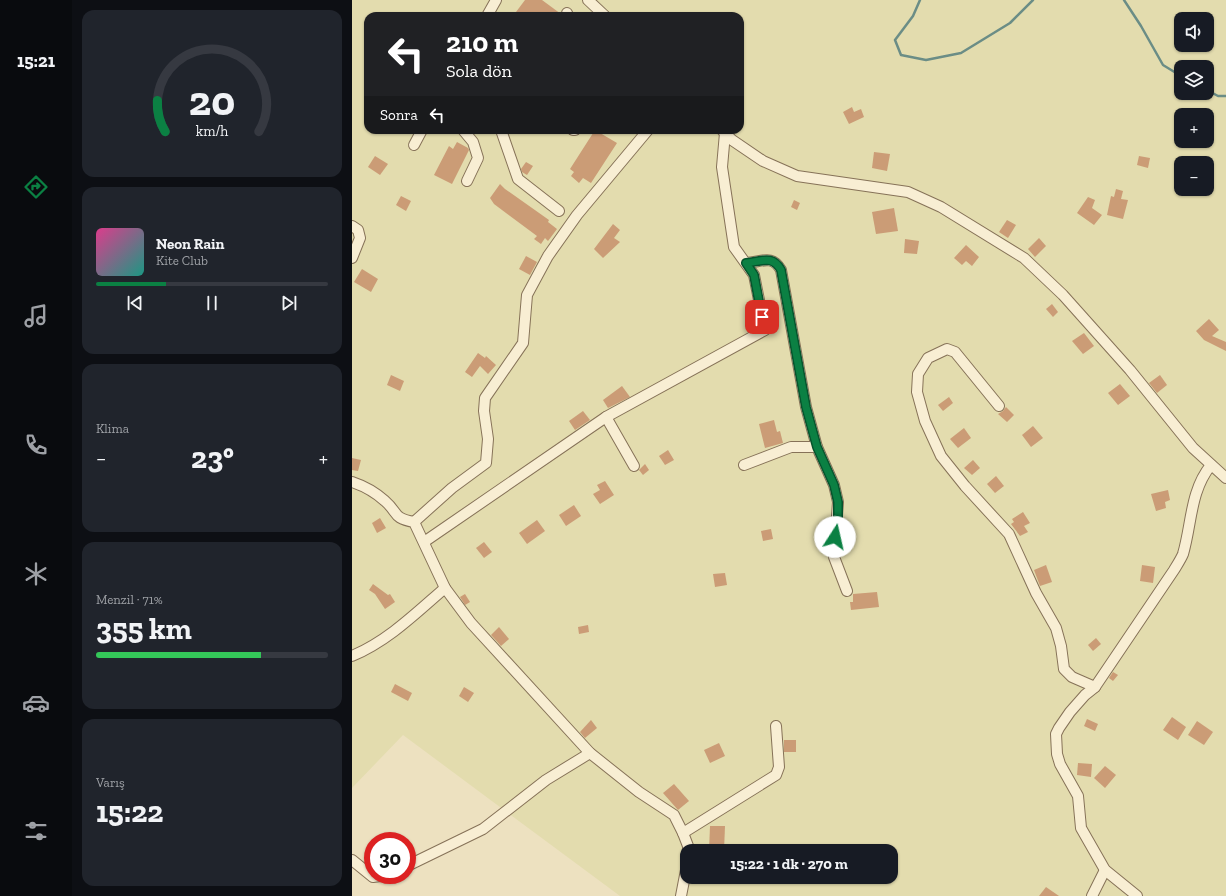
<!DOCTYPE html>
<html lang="tr">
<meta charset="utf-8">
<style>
:root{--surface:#171b24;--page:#20242c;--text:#f1f3f6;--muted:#9ea1a6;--line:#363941;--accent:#0b8043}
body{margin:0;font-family:"Zilla Slab",serif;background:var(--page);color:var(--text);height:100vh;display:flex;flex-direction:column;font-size:15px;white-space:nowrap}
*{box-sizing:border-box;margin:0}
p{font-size:13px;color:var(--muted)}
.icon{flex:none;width:22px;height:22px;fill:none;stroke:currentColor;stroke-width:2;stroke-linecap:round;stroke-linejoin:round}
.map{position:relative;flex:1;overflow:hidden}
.details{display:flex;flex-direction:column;gap:10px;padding:10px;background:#0d0f14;width:280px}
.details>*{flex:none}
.top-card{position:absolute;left:12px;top:12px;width:380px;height:122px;border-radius:12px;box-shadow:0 1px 3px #0004;background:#202124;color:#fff;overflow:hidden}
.fabs{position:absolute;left:822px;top:12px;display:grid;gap:8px}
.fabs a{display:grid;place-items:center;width:40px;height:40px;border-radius:8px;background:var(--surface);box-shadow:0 1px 3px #0004;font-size:20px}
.speed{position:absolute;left:12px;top:832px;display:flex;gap:8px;font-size:20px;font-weight:700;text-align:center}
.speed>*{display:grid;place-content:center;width:52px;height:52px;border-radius:50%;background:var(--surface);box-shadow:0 1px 3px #0004;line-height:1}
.speed .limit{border:6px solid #d22;background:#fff;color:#111}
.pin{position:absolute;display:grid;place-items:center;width:34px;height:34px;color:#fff;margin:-17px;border-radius:8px;box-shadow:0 2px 6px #0006}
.me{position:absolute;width:44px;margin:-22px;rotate:10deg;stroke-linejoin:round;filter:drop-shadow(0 0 3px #0008)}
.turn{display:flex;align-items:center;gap:14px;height:84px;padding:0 16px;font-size:18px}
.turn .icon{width:52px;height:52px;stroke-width:2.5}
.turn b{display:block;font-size:28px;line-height:34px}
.then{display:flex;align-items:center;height:38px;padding:0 16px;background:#0003;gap:8px;font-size:15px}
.big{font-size:30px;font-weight:700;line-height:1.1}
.details .widget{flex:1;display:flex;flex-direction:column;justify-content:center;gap:6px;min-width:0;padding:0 14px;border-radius:12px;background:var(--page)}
.details .dial{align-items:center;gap:0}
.dial svg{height:104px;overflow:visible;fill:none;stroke:var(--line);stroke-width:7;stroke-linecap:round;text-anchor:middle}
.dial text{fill:var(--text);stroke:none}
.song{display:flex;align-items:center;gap:12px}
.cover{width:48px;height:48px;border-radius:6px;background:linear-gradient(135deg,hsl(330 70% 55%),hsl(170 70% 35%))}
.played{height:4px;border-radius:2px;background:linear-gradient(90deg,var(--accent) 30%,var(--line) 30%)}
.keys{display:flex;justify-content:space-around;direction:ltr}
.heat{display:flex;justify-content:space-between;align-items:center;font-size:22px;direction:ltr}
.charge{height:6px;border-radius:3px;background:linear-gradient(90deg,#34c759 71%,var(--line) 0)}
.trip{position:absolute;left:328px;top:844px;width:218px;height:40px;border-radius:12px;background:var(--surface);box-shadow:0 1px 3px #0004;font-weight:700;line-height:40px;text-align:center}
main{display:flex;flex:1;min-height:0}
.tab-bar{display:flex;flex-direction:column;width:72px;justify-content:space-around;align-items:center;background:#090b0e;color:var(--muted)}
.tab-bar .icon{width:28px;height:28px}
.tab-bar .current{color:var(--accent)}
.tab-bar b{font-size:18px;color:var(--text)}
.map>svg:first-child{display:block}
.farmland{fill:#e3dcae;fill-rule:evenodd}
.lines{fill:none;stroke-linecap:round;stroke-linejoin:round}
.stream{stroke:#6b8d86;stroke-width:2.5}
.building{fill:#cb9c76}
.street-casing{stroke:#867258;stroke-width:12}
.street{stroke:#f8eed3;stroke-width:10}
.route-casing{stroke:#07532c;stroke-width:10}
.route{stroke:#0b8043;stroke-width:7}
</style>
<main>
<nav class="tab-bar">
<b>15:21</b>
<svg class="icon current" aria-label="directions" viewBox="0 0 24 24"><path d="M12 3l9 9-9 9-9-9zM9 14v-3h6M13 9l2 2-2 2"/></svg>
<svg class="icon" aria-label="music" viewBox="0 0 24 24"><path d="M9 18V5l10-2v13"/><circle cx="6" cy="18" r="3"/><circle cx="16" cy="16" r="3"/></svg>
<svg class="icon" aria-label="phone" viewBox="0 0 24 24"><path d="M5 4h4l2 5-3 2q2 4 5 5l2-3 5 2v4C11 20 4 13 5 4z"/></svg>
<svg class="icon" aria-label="climate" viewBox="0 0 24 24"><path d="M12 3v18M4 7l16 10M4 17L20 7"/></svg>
<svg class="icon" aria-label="car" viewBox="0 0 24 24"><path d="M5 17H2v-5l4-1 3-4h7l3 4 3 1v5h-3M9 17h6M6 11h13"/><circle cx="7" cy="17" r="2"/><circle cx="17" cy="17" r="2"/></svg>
<svg class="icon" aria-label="filters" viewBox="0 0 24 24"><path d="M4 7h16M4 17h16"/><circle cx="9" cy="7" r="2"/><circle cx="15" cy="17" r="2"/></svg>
</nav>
<section class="details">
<div class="widget dial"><svg viewBox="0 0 100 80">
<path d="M14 69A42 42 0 1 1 86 69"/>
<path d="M14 69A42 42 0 0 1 8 45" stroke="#0b8043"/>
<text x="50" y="56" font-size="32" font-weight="700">20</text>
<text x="50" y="72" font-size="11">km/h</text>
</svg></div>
<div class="widget">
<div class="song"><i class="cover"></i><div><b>Neon Rain</b><p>Kite Club</p></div></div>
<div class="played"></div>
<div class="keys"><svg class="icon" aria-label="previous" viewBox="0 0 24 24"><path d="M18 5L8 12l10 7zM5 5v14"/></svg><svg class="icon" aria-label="pause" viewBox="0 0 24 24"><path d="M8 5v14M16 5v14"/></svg><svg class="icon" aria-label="next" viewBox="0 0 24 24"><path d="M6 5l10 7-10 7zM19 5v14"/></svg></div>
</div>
<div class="widget"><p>Klima</p>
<div class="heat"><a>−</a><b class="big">23°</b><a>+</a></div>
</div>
<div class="widget"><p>Menzil · 71%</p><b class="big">355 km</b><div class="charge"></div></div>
<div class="widget"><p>Varış</p><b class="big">15:22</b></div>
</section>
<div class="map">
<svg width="874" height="896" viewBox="0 0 874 896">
<rect width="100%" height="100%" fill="#ede1c0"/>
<path class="farmland" d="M 0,0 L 874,0 L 874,896 L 268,896 L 51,735 L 0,788 ZM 16,16 L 388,16 L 388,130 L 16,130 ZM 829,19 L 855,19 L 855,45 L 829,45 ZM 829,67 L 855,67 L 855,93 L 829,93 ZM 829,115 L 855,115 L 855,141 L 829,141 ZM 829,163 L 855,163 L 855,189 L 829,189 ZM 335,851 L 539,851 L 539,877 L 335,877 Z"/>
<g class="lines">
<g class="stream">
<polyline points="568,0 561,16 543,40 549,55 574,60 609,53 658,23 681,0"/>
<polyline points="772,0 789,26 811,65 829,76"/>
<polyline points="855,90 866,96 874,96"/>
</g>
</g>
<g class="building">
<polygon points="173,0 190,0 209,14 209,16 161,16"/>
<polygon points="500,107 502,112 509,109 512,117 497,124 491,112"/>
<polygon points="243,130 265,143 239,183 231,178 227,183 219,176 222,172 218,169"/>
<polygon points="105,142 116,148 117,150 100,184 82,175 97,146 101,149"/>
<polygon points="522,152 538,154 535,171 520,168"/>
<polygon points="23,156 36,164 28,175 16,167"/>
<polygon points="787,156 798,158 796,168 785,165"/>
<polygon points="174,162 181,166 175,175 170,172 169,169"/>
<polygon points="148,184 153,189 197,220 196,222 205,229 196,241 193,238 189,244 182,239 185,236 142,204 138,198"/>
<polygon points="764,189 771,191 769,199 776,200 771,219 755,215 759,196 762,197"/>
<polygon points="49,196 59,201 54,211 44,205"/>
<polygon points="736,197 743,200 740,208 750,215 742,225 725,213"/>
<polygon points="442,200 448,203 445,210 439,207"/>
<polygon points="542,208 546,231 524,234 520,212"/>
<polygon points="655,220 664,225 656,238 647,232"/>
<polygon points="261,224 268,230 262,238 268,242 251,258 242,249"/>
<polygon points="687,238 694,246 683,257 676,249"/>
<polygon points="553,239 567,241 565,254 552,253"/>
<polygon points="614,245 627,257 620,266 614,261 610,265 602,258"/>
<polygon points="174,256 185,262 178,275 167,269"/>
<polygon points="10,269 26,279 19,292 2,282"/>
<polygon points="700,304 706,312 701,317 694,309"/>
<polygon points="857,319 867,330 860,336 874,342 874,351 852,340 844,331"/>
<polygon points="732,333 742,346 731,354 720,341"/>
<polygon points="126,353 133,358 134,356 144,365 136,374 128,366 120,377 113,372"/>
<polygon points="39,375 52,381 48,391 35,385"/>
<polygon points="808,375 815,385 805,393 797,383"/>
<polygon points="768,384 778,396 766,405 756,393"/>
<polygon points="270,386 278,397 256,408 251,400"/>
<polygon points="597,397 601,403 591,411 586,405"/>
<polygon points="654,407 662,415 655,422 646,414 651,411"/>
<polygon points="231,411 238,420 223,430 217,421"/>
<polygon points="422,420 425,432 428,431 431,443 413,448 407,424"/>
<polygon points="681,426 691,438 679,447 670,435"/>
<polygon points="612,428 619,438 606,448 598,439"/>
<polygon points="316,450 322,460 313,465 307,456"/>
<polygon points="0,458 9,460 6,471 0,470"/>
<polygon points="621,460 628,468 620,475 612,468"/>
<polygon points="293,464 297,470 291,475 287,470"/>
<polygon points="644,476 652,486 643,493 635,484"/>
<polygon points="253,481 262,495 248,504 241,494 248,490 245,485"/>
<polygon points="816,490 818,500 813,502 814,508 804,511 799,494"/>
<polygon points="222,505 229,516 214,526 207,515"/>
<polygon points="671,512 678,523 672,526 676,532 668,536 659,524 662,522 660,519"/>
<polygon points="28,518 34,528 25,533 20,523"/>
<polygon points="185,520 193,531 175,544 167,533"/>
<polygon points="419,529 421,539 411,541 409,531"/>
<polygon points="132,542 140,552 132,558 124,548"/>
<polygon points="694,565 700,582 688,586 682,570"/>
<polygon points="790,565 803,567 801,583 788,581"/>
<polygon points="373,573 375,585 363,587 361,574"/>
<polygon points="21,584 36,595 38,594 43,602 33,609 23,594 17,590"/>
<polygon points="525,592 527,607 499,610 498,602 501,602 501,594"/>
<polygon points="113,594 118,602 113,605 108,597"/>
<polygon points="236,625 237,632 227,634 226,627"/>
<polygon points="147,627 157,639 149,646 139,635"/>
<polygon points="744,638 749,644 741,651 736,645"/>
<polygon points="761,672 766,675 761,681 757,678"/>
<polygon points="43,684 60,693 56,701 39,692"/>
<polygon points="112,687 122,693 116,702 107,696"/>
<polygon points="820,717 834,727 826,740 811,730"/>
<polygon points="735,719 746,724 743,731 732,726"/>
<polygon points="239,720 245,728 233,738 228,732"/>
<polygon points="845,721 861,732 852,745 836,735"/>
<rect x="432" y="740" width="12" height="12"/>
<polygon points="367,743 373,756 358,763 352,750"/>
<polygon points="726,763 740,764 739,777 725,775"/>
<polygon points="753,766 764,775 753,788 742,778"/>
<polygon points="322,784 337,801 326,810 311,793"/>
<polygon points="358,826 373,826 372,851 357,851"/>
<polygon points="694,887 707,896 687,896"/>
</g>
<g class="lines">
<defs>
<g id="street">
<polyline points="236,0 253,16"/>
<polyline points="215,13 216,16"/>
<polyline points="135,16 144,0"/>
<polyline points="111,130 121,142 126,158 115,181"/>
<polyline points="149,130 166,179 207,211"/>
<polyline points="221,130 223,130"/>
<polyline points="370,130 380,140 411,161 445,176 556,192 589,207 672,258 711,295 778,370 841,448 874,478"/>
<polyline points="62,145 70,130"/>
<polyline points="0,226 6,230 8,238 0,258"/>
<path d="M 394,263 C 410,262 420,254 429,270 L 454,407 L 465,447 L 482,485 L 486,502 L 482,557 L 495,591"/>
<polyline points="647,406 603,352 595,349 576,358 566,374 565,392 573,421 589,456 613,486 657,534 684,593 704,628 709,646 712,669 720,677 743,687"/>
<polyline points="254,417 282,466"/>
<polyline points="392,465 439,447 465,447"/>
<path d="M 0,482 C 12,486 23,492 33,501 C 47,513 40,518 62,522 L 93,588 L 119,623 L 238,753 L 287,792 L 322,815 L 331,833 L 336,846 L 336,851"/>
<polyline points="62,522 100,488 134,463 136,439 132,411 133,398 171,343 175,295 196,256 225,215 296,130"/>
<polyline points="72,542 254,417 413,330 402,275 382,247 370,167 373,133"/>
<path d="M 0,656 C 36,641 64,613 93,588"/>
<polyline points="331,833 424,775 427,767 424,726"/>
<polyline points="0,860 21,877 35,875"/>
<polyline points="55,866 131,829 194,780 238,753"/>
<polyline points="329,896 335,865"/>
<polyline points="740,896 753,870"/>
<path d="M 785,896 L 753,870 L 729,828 L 726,796 L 708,764 L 705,754 L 704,734 L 707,728 L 718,712 L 733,695 L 743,687 L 822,570 C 825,565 829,559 831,554 C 840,523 838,491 859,465"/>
</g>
</defs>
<use href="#street" class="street-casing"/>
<use href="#street" class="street"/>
</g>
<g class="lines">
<defs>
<path id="route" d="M 410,317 L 402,275 L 394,263 C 409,262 420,254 429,270 L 454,407 L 465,447 L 482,485 L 486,502 L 486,518 L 483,537"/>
</defs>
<use href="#route" class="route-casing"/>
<use href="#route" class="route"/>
</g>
</svg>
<div class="fabs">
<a><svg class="icon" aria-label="sound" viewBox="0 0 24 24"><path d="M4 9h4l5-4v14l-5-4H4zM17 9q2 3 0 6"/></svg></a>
<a><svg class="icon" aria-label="layers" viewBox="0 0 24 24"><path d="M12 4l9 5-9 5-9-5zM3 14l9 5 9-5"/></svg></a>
<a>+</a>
<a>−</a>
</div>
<div class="speed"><div class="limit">30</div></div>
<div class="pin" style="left:410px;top:317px;background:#d93025"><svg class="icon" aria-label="arrive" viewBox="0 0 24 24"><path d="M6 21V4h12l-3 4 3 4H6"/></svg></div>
<svg class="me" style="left:483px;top:537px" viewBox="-20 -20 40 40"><circle r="19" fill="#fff"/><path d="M0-13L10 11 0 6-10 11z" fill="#0b8043"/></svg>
<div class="trip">15:22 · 1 dk · 270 m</div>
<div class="top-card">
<div class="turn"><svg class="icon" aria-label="left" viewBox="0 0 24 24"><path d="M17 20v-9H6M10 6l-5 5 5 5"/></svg><div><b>210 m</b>Sola dön</div></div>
<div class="then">Sonra<svg class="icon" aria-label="left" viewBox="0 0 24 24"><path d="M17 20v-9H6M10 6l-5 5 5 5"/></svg></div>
</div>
</div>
</main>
